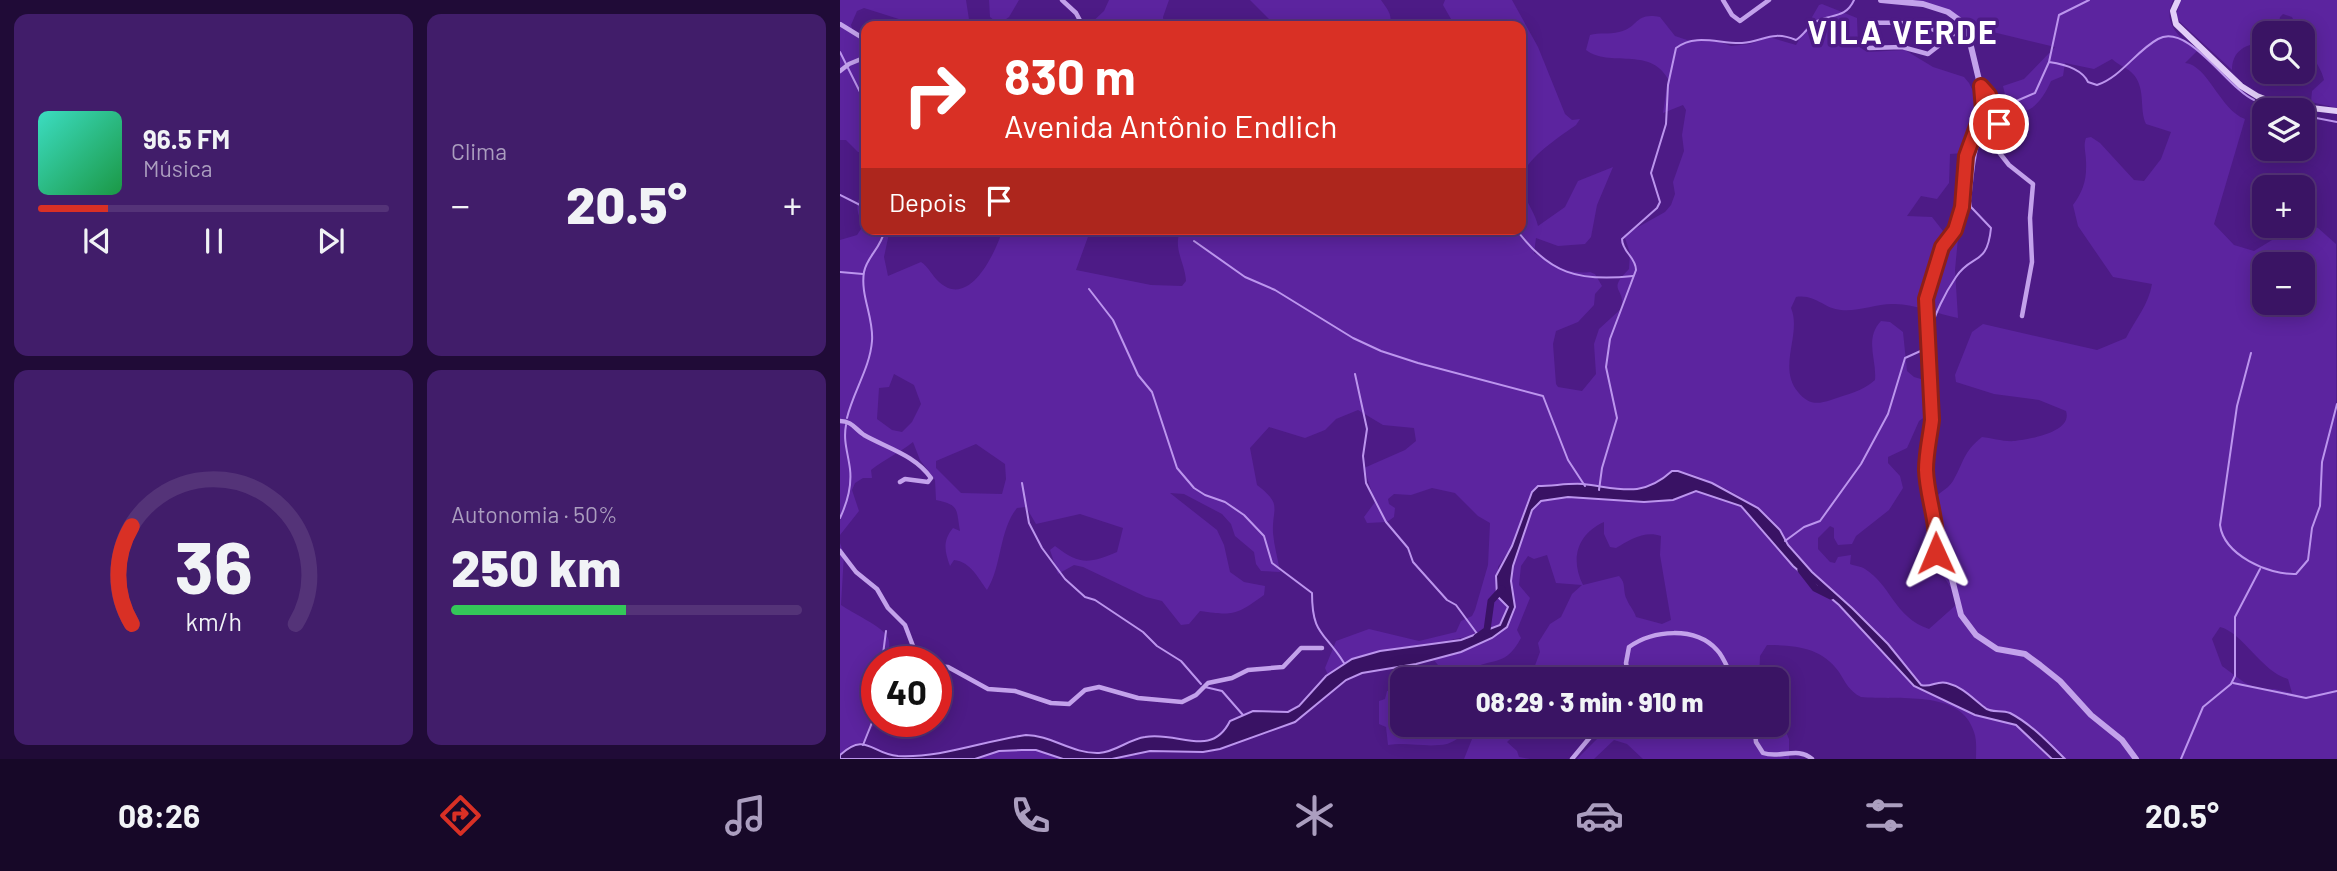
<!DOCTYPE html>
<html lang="pt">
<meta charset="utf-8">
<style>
:root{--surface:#3a1464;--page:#411d6a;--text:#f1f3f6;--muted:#ab9ebf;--line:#543378;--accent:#d93025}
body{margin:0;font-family:Barlow,sans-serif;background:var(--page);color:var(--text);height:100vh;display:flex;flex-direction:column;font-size:26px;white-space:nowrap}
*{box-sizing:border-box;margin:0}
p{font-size:23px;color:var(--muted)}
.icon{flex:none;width:38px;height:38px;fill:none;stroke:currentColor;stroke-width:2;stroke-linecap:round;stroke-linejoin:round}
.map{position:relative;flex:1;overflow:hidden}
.details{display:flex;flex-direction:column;gap:14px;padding:14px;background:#200b37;width:840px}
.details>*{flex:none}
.banner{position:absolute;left:21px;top:21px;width:665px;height:214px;border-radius:14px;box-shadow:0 4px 18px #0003,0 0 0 2px var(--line);background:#d93025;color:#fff;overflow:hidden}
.controls{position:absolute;left:1412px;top:21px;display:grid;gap:14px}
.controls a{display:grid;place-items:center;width:63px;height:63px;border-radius:14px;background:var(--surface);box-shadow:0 4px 18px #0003,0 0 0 2px var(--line);font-size:35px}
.speed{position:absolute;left:21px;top:646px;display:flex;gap:14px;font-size:35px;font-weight:700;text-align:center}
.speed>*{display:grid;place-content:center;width:91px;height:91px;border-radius:50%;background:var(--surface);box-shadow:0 4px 18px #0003,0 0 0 2px var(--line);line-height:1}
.speed .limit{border:10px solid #d22;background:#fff;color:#111}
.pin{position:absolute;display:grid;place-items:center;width:60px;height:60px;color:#fff;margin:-30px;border:4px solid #fff;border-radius:50%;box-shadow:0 2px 7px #0007}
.me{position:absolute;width:77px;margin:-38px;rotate:359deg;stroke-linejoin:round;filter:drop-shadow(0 0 5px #0008)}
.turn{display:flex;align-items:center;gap:24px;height:147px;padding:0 28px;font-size:32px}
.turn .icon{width:91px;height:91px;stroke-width:2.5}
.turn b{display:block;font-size:49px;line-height:60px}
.then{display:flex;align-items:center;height:66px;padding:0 28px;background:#0003;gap:14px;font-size:26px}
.big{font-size:52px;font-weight:800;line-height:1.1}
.details .card{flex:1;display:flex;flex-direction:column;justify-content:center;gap:10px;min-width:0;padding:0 24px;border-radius:14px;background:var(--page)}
.details .dial{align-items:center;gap:0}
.dial svg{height:182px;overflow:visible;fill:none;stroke:var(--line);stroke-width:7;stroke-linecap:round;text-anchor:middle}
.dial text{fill:var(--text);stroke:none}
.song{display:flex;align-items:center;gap:21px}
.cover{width:84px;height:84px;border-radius:10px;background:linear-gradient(135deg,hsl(170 70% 55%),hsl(140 70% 35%))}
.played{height:7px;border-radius:4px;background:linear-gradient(90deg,var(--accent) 20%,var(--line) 20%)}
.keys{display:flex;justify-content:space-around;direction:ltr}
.heat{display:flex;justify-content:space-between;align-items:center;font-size:38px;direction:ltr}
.charge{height:10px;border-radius:5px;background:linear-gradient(90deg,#34c759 50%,var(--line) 0)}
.details .tiles{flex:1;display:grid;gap:14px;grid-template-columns:repeat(2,1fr)}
.trip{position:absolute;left:550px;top:667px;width:399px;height:70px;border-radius:14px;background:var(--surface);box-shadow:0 4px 18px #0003,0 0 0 2px var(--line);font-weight:800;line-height:70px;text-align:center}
.dock{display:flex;height:112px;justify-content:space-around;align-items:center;background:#170828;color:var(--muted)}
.dock .icon{width:49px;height:49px}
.dock .current{color:var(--accent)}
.dock b{font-size:32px;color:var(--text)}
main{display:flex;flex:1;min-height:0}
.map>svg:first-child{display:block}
.green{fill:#5c249f;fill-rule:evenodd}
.water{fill:#391264;stroke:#bc95ee;stroke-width:2}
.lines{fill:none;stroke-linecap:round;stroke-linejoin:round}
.stream{stroke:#bc95ee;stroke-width:2}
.river{stroke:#391264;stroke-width:7}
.minor{stroke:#c3a2eb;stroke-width:4.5}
.tertiary{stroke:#c3a2eb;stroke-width:6}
.secondary{stroke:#e2cef8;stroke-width:6}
.route-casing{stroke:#8d1f18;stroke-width:18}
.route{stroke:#d93025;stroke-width:12}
.labels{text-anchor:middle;stroke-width:7;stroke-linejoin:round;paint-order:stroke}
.district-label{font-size:32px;font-weight:bold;letter-spacing:2px;fill:#fff;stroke:#4d1b86}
</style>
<main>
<section class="details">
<div class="tiles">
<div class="card">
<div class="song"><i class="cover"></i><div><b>96.5 FM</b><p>Música</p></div></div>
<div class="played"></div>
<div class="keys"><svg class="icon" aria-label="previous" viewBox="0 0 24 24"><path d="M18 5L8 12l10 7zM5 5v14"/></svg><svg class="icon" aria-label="pause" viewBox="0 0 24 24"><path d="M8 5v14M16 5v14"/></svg><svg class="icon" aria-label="next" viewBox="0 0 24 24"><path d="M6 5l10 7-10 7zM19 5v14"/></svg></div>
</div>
<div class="card"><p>Clima</p>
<div class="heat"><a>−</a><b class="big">20.5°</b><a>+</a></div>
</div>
<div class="card dial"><svg viewBox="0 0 100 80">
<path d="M14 69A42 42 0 1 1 86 69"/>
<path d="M14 69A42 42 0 0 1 14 26" stroke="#d93025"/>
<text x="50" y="56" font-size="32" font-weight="700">36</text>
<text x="50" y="72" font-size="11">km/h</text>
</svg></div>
<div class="card"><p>Autonomia · 50%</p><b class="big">250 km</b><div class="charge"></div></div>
</div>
</section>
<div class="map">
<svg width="1497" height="759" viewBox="0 0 1497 759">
<rect width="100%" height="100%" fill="#4d1b86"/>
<g class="green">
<polygon points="0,0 126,0 130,26 81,26 24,8 17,11 11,25 13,31 26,40 26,144 24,153 18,152 6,140 0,140"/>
<polygon points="149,0 179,0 169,17 159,24 150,17"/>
<polygon points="269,0 329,0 323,17 324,26 248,26 264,11"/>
<path d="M 410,0 L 541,0 C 546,8 554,15 549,25 L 436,26 Z"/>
<path d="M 605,0 L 672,0 L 698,47 L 725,114 L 732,120 L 740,119 L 736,125 C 721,136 672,166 682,190 C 687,203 695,213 698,226 L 725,207 L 738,181 L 773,167 L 757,205 L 751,237 L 745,244 L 718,246 L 696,238 L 694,253 C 713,264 727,275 750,272 L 755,274 L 762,286 L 755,294 L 754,305 L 738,322 L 716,331 L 713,344 L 716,384 L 718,387 L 742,391 L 756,374 L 754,344 L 759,329 L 782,308 C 785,286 766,292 789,269 L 790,253 L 784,235 L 825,212 L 831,205 L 835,194 L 833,182 L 844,151 L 842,135 L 846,110 L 843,105 L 823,113 L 828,79 C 810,46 769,68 746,50 L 750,35 C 759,32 769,35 779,32 C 799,28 794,12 820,17 L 835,36 L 847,40 L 874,40 L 891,46 L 910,44 L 929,37 L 956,45 L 979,5 L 982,4 L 1017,18 L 1018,46 L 1027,52 L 1065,50 L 1093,67 L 1124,77 L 1129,83 L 1136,97 L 1135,115 L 1123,153 L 1110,154 L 1109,183 L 1097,199 L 1081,196 L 1067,216 L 1092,217 L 1103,231 L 1118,238 L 1115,270 L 1118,318 C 1098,314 1075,304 1055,304 C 1037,303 1019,312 1001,310 C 984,309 976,294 956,297 L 951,308 C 962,334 937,367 958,392 C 968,404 976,405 991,400 C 1007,394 1022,392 1035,380 C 1037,360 1024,339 1041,321 L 1050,322 L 1063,332 L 1067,371 L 1074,377 L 1098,384 L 1092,390 L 1086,416 L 1079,421 L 1067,448 L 1048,457 L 1048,463 L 1060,476 L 1063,488 L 1049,510 L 1016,536 L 1012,544 L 998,545 L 994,538 L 994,528 L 990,526 L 978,538 L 978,549 L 990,562 L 995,563 L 998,557 L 1011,555 L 1010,564 C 1015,566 1021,566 1025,569 C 1051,585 1054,617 1089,629 L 1117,604 C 1115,589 1105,581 1098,567 C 1089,552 1085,521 1092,504 C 1096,492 1107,491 1113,481 C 1124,462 1123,452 1142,437 C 1152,438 1164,442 1175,441 C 1190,439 1233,432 1226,411 L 1199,400 L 1154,394 L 1116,382 L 1115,375 L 1132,332 L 1143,324 L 1257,350 L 1286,338 C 1295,320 1309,304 1312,284 L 1273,277 L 1238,226 L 1233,205 C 1243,191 1247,180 1246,161 C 1246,153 1243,146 1246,138 L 1251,137 L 1260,143 L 1294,180 L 1304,181 L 1321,159 L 1331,132 L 1306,124 C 1299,109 1306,90 1294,75 C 1287,67 1279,66 1272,59 L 1254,69 L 1225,63 L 1223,76 L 1211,81 C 1204,97 1193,114 1174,113 L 1168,107 L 1163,86 L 1184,79 L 1215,47 L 1128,26 L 1110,12 L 1053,0 L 1333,0 C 1322,24 1339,37 1357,51 L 1345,63 C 1368,65 1380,110 1405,119 L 1374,224 L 1394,245 L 1414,251 L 1455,226 L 1463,226 L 1463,222 L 1478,228 L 1496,244 L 1497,759 L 1225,759 C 1208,742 1191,724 1170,713 C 1161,709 1151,714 1144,707 C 1132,698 1123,687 1107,683 C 1097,680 1091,688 1081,685 C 1052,643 1012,610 975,575 C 966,567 953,554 947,543 C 944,539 943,533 940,529 C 921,504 870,478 840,471 C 827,468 816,487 803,489 C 778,492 754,485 729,484 C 719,483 708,486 698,486 L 688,500 L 672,546 L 658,567 L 660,599 L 668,607 L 660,625 C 603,652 539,637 488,675 L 485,668 L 496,641 L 529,629 L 579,641 L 616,632 L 621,621 L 632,616 L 635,610 L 648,565 L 650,523 L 638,516 L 615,493 L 592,488 L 571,495 L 554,494 L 548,499 L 549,504 L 555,508 L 554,517 L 547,522 L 527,523 L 524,517 L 535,502 L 524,468 L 565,450 L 576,441 L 574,428 L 543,425 L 518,410 L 496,419 L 485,430 L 465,438 L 429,427 L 410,448 L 417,485 C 443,505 432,507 433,533 C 434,546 438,559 440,572 L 421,571 L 416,564 L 414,552 L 395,536 L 391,524 L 382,514 L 344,494 L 330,493 L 377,530 L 384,545 L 390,572 L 404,582 L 425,586 L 424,595 C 396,615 394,616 360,611 L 349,624 L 341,625 L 322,601 L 306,597 L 243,567 L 234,565 L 218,574 L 210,550 L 215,546 C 240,565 248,564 277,552 L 283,528 L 240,514 L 196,524 L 186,507 L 177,508 C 159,530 162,566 147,590 C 138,578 131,562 114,560 L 110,566 C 105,552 102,541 113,528 L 120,531 C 116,509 120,505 96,500 L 95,480 L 80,460 L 73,442 C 59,453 45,459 31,470 L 32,478 L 23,478 L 15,483 L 12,490 L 19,511 L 0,535 L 0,240 L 17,235 L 23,226 C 16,210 14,202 26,189 L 26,229 L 50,229 L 44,257 L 48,276 L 81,262 C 89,267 92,276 99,282 C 130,310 156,251 163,229 L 277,229 L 263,237 L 249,234 L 236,270 L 311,285 L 342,286 L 346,281 C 345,262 332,248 341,229 L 681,229 L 681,26 L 615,26 L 603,5 ZM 1424,264 L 1463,264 L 1463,303 L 1424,303 ZM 54,374 L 74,385 L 81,404 L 72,422 L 62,432 L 52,430 L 37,419 L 39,388 L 49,387 ZM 136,444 L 165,464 L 166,479 L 162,494 L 121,493 L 96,468 L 96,461 ZM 1380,627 C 1402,632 1422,672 1448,679 L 1452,693 L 1434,689 L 1422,690 L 1405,683 L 1382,666 L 1372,639 Z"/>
<path d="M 1341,0 L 1497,0 L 1497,108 L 1471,102 L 1472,91 L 1484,80 C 1480,61 1463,51 1463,33 L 1459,33 L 1452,17 L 1443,14 L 1440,17 L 1437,33 L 1424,33 L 1424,43 C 1406,43 1392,51 1392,70 L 1339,21 L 1336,15 Z"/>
<path d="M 856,491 L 901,506 L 953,566 L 999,605 L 1074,686 L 1136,715 L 1176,725 L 1212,759 L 1136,759 C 1136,750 1137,740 1134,732 C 1121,688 1056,701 1021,697 C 1009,691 1006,683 999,672 C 982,647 954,645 927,645 L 920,656 L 919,679 L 690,679 L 700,652 L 698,643 L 710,624 L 721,617 L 732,594 L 742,585 L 716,583 L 707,555 L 694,559 L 688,556 L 681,566 L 679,585 L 690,598 L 677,630 L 681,638 C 663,672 647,654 627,674 L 630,679 L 604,679 L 607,676 L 593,659 L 621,652 L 652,638 L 667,627 L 675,607 L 671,581 L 673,566 L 692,510 L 701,501 L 728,497 L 783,500 ZM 764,522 L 764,534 L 770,547 L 776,548 C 789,540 805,530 821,536 L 820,555 L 831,620 L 822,624 L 796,617 C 794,610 790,607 787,600 C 782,591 787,584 779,576 L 743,585 C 730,559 737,534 764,522 Z"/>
<path d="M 0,543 L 4,554 L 1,605 C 12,613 44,627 48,638 C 51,644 48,655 48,661 L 37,662 L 37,720 L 23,742 L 9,746 L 0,755 Z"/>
<path d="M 562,689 L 562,724 L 702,725 L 680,730 L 667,742 L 677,751 L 679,757 L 690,759 L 624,759 L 634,734 L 627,733 C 620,736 614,742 607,744 C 587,748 568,742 548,745 L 546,727 L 539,724 L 539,701 L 545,699 L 547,691 Z"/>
<polygon points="936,709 949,739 949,759 803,759 787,744 774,740 754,759 737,759 771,725 936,724"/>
<polygon points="182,750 196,750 223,759 135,759 159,751"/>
</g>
<path class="water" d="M 832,471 L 838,471 L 872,483 L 918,508 L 940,530 L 948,545 L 972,572 L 1012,608 L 1048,644 L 1081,685 C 1091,688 1097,680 1107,683 C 1123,687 1132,698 1144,707 C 1151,714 1161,709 1170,713 C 1191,724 1208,742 1225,759 L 1212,759 L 1176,725 L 1135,715 L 1074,686 L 999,605 L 953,566 L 901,506 L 856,491 L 833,500 L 804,502 L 728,497 L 701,501 L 692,510 L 673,566 L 671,581 L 675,607 L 667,627 L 652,638 L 621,652 L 576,664 L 522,673 L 506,680 L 455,722 L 380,749 L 363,752 L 310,751 L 272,759 L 223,759 L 196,750 L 182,750 L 159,751 L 135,759 L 0,759 L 0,755 C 26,731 31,754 58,756 C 102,758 143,741 186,735 C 211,735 232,754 259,753 C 276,752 289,739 305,737 C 339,731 371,759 390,721 L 413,711 L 448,712 L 459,706 L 486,676 L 512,659 L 540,651 L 621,640 L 660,625 L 668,607 L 657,596 L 656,576 L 672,546 L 692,492 L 698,486 C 713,486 728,483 743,484 C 779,488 801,499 832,471 Z"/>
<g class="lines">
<g class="stream">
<polyline points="543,24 544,26"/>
<polyline points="0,52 26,104"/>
<path d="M 1209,62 C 1223,64 1242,69 1248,82 L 1257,85 C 1281,77 1296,51 1318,39 C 1348,22 1388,89 1414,100"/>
<polyline points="1158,117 1164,114 1167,105 1195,93 1209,62 1219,15 1249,0"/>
<polyline points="1471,117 1497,122"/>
<polyline points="0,195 26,208"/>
<path d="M 676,229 C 709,274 739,282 793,276"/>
<polyline points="354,241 405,277 435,290 513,338 541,351 578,363 703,396 728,460 745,486"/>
<polyline points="0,272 23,274"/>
<path d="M 249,289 L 273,320 L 298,375 L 312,392 L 337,468 L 354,488 L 365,495 L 385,502 L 404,515 L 424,536 L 432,563 L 472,593 C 472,635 484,631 504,663"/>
<path d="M 1090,333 C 1094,315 1105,293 1116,277 C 1132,253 1147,267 1151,228 L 1131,207 L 1130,201 C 1133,180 1134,129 1154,117"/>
<path d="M 1411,353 L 1397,406 L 1380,525 C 1384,555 1428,575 1456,574 L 1468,560 L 1472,528 L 1480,506 L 1482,462 L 1497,404"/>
<polyline points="515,374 527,429 523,456 526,483 546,522 568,548 573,562 607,600 616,605 638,635"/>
<path d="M 7,418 C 13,392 30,368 32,341 C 34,318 20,295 24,272 C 27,256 41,249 45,229"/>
<polyline points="182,483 189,523 202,548 225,579 245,597 255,600 303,632 317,646 341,661 361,684"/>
<path d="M 759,490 L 762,468 L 777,418 L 766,367 L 770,339 L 796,270 C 796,257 782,252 782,239 L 817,208 L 820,202 L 811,173 L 826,124 L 828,85 L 836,48 C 856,33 879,44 902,43 C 925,41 931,30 956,40 C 964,35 969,25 977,21 C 992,14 1006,18 1014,0"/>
<path d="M 0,518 C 7,503 12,486 10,469 C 8,453 3,441 6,425"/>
<polyline points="945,541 964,527 980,521 1021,464 1048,414 1065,358 1085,349"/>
<polyline points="42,662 46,631"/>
<polyline points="1393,683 1466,698 1497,691"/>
<polyline points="365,687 382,691 403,715"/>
<polyline points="23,745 35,715 33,689 37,679"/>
<polyline points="1341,759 1363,707 1391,684 1395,676 1395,617 1420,569"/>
</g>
<g class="river">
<polyline points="961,570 975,588 991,596"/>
<polyline points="637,637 647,630 651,601 662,589"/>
</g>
<g class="minor">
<polyline points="222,0 236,13 243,26"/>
<polyline points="883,0 892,15 900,21 929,0"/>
<path d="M 1028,23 C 1054,23 1089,19 1108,40"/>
<polyline points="0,24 26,40"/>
<polyline points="1029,48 1062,47 1088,54 1124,26"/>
<polyline points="0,71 9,64 26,57"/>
<polyline points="1141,86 1149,95 1159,124 1158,151 1169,165 1193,184 1190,218 1192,262 1182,316"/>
<path d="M 0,421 C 12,421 15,429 24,435 C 47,448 75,455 91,478 L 88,482 L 65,479 L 60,482"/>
<polyline points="0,551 16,572 37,589 48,608 65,625 79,662"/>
<polyline points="96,666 108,667 148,689 175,691 211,703 229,704 245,690 259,687 298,698 342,702 356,695 368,683 392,678 408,670 443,667 461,648 482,648"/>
<path d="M 789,679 L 786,663 L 789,647 C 813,630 855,626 877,650 C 884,657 888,670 893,679"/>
<path d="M 914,724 L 916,742 L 923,753 C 940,759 958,746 972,759"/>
<polyline points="732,759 761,724"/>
</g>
<polyline class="tertiary" points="1041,0 1083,4 1108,12 1119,20 1128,34 1144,101 1126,156 1125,192 1118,222 1102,247 1086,299 1092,420 1087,442 1089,456 1086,471 1097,525 1097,559 1112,579 1121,615 1136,635 1157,649 1185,654 1200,665 1220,681 1251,715 1282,740 1296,759"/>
<polyline class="secondary" points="1338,0 1333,11 1336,24 1401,86 1417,96 1437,104 1497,111"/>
</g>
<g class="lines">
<defs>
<path id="route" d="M 1096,553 C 1098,520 1087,498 1086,470 C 1086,453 1090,437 1092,420 L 1086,299 L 1102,247 L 1115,230 L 1122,207 L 1126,156 L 1143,110 L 1141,86 L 1149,95 L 1159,124"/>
</defs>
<use href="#route" class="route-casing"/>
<use href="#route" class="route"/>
</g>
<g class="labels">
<g class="district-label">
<text x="1063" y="44">VILA VERDE</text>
</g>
</g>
</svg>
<div class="controls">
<a><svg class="icon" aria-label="search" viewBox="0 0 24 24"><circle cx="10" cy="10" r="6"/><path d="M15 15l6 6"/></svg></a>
<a><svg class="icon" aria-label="layers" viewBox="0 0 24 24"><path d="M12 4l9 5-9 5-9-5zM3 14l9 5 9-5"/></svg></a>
<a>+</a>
<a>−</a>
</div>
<div class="speed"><div class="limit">40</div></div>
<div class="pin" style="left:1159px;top:124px;background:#d93025"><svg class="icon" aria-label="arrive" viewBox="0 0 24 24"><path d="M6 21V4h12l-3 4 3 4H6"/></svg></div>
<svg class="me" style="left:1096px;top:553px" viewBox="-20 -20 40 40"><path d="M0-17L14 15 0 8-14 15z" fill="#d93025" stroke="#fff" stroke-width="4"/></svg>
<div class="trip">08:29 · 3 min · 910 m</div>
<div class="banner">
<div class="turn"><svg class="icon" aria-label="right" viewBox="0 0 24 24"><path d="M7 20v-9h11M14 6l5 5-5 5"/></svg><div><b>830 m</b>Avenida Antônio Endlich</div></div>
<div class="then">Depois<svg class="icon" aria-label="arrive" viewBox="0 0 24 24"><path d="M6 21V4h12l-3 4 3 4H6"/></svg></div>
</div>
</div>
</main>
<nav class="dock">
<b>08:26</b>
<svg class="icon current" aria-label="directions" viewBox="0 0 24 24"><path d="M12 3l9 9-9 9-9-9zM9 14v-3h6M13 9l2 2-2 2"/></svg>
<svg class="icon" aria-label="music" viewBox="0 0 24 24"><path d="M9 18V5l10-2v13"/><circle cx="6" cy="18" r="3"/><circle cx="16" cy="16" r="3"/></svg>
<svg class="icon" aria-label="phone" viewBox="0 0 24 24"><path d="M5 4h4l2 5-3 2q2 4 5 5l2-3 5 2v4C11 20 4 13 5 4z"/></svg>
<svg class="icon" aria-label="climate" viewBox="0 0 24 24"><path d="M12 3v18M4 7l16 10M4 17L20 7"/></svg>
<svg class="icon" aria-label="car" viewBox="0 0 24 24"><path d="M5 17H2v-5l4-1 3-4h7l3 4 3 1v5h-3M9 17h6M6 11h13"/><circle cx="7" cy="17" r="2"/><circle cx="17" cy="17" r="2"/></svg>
<svg class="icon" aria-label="filters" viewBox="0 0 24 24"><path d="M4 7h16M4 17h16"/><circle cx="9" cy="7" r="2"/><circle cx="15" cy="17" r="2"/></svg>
<b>20.5°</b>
</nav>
